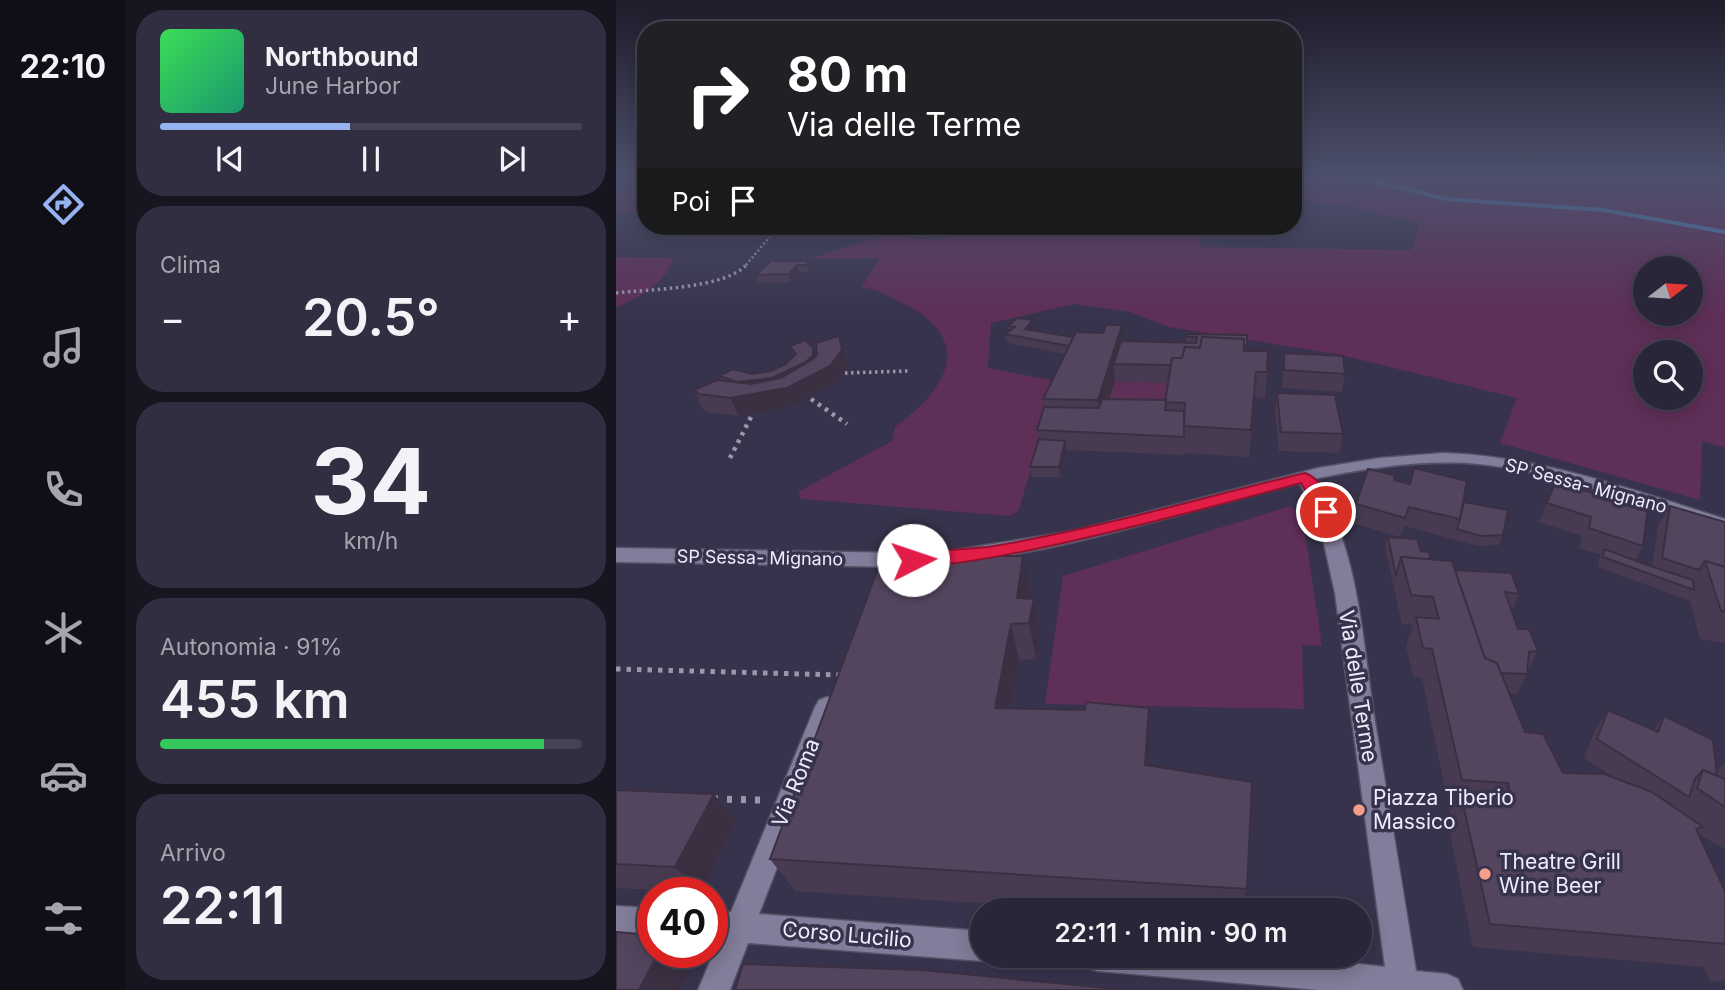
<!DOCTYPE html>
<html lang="it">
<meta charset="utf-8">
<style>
:root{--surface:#292639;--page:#312e41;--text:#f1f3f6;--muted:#a5a5ae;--line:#454353;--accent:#95b2f1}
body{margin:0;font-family:Inter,sans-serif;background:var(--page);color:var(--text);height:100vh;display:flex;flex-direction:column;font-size:26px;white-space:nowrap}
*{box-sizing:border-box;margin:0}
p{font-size:23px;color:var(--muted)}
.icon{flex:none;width:38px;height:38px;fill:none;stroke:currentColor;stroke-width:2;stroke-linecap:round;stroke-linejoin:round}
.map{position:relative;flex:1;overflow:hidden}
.details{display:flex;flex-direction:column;gap:10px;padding:10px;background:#17151f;width:490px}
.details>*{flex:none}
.guide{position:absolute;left:21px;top:21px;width:665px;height:214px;border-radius:28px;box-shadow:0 4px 18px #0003,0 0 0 2px var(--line);background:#202124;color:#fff;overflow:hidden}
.needle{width:46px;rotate:73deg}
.fabs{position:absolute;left:1017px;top:256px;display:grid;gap:14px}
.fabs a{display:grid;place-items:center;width:70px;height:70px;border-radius:50%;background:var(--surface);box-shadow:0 4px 18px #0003,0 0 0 2px var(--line);font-size:35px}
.speed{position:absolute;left:21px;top:877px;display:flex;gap:14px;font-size:35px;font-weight:700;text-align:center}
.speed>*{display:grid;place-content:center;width:91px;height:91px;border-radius:50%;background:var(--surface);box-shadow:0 4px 18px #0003,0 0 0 2px var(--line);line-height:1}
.speed .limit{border:10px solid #d22;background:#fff;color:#111}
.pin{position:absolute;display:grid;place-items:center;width:60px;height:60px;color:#fff;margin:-30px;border:4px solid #fff;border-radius:50%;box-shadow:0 2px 7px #0007}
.me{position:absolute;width:77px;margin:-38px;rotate:86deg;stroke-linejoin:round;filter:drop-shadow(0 0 5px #0008)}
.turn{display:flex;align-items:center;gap:24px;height:147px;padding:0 35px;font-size:32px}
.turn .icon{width:91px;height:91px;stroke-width:2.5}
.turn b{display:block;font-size:49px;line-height:60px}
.then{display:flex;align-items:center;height:66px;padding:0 35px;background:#0003;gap:14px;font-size:26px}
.big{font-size:52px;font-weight:600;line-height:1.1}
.details .tile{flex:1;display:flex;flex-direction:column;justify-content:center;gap:10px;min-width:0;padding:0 24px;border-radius:28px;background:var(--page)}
.details .dial{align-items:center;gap:0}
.dial b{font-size:91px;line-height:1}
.song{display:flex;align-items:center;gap:21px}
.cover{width:84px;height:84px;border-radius:10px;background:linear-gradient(135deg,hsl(130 70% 55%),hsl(160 70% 35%))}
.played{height:7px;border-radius:4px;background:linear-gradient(90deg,var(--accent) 45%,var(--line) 45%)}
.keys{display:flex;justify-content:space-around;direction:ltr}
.heat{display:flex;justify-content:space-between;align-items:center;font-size:38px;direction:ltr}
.charge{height:10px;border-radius:5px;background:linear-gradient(90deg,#34c759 91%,var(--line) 0)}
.trip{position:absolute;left:354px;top:898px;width:402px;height:70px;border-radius:35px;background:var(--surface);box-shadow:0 4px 18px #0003,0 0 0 2px var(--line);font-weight:600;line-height:70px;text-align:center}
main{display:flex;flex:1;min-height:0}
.menu{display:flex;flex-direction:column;width:126px;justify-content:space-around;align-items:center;background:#100f17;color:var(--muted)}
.menu .icon{width:49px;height:49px}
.menu .selected{color:var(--accent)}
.menu b{font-size:32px;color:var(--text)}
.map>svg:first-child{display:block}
.green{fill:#5e2f57;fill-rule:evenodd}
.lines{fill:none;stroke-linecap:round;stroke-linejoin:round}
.stream{fill:#4a81bb;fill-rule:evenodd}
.minor-casing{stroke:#555166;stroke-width:3}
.path-far4{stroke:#9a97ab;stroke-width:2.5;stroke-dasharray:2 2.5;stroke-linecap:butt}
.path-far3{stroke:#9a97ab;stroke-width:3.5;stroke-dasharray:2.5 3.5;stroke-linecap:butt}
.path-far2{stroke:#9a97ab;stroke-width:4.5;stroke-dasharray:3.5 5;stroke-linecap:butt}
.path-far1{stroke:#9a97ab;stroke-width:5;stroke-dasharray:4.5 6;stroke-linecap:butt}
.path{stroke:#9a97ab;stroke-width:7;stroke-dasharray:5 9;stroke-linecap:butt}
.minor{fill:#817d9a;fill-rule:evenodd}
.wall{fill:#483b51;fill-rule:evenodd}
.shaded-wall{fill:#3b3042}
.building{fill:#54455e;stroke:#3b3042;stroke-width:2}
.route{fill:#e11d48;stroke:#92132f;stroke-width:2}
.poi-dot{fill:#f49e8a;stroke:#37334c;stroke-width:2.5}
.labels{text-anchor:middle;stroke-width:7;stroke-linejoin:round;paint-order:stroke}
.street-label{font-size:18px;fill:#eeecfd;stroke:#37334c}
.near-street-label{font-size:21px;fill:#eeecfd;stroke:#37334c}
.near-poi-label{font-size:21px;fill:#eeecfd;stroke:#37334c;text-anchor:start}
</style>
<main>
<nav class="menu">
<b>22:10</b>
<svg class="icon selected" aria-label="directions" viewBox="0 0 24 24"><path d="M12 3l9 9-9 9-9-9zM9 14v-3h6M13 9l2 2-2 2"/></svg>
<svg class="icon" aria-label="music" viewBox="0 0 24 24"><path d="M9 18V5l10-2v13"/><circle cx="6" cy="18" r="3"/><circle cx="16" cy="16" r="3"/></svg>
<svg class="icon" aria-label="phone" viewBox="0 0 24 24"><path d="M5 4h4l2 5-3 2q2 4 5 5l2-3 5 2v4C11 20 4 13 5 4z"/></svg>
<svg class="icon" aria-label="climate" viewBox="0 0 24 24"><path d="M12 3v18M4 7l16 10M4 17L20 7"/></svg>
<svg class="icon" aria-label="car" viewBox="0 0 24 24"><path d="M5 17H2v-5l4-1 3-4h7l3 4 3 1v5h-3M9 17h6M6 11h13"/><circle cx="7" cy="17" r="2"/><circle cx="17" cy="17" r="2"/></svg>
<svg class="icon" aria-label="filters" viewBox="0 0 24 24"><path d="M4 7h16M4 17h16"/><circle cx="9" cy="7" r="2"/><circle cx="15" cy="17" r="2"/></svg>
</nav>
<section class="details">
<div class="tile">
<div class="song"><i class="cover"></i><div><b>Northbound</b><p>June Harbor</p></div></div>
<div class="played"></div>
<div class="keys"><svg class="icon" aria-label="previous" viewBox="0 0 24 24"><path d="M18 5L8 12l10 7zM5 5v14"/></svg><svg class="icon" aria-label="pause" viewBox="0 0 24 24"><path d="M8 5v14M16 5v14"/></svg><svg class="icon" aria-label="next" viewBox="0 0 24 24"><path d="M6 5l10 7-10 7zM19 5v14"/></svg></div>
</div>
<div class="tile"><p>Clima</p>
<div class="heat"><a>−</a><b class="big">20.5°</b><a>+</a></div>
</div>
<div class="tile dial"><b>34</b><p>km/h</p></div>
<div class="tile"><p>Autonomia · 91%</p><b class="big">455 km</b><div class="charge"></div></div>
<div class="tile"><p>Arrivo</p><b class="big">22:11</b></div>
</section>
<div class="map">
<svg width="1109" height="990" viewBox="0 0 1109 990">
<rect width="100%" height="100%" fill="#37334c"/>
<g class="green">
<path d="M 677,175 L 1109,175 L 1109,448 L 1086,441 L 1084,500 L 884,443 L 901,398 L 725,355 L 553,327 L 514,312 L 459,304 L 375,323 L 372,368 L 440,381 L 403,510 L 394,516 L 185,499 L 182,492 L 276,441 L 279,427 C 329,391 361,342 290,305 C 276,298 261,287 245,288 L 264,258 L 196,258 L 267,236 L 322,240 L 351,234 L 324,226 L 586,226 L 584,247 L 796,250 L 804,223 L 733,206 L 677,199 ZM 1029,268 L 1074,268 L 1074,313 L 1029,313 ZM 1029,352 L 1074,352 L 1074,397 L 1029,397 Z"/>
<polygon points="30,190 30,209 0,214 0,194"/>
<path d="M 0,257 L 58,258 C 49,283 24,298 0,307 Z"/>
<polygon points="499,381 556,383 551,418 487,417"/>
<polygon points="675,506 684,514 688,526 706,646 686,645 688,709 429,704 447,576"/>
</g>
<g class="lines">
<g class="stream">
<polygon points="677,175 704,175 677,177"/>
<polygon points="710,175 749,177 830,197 988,208 1109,230 1109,234 988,212 830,201 749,181"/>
</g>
<defs>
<g id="minor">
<path d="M 827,453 C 925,456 1016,490 1109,519 L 1109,531 C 1027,508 948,472 862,464 C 809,459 751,468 698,479 C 744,550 746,641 759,722 C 773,805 787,888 800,971 L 831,974 L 842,979 L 847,990 L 703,990 L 481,971 L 470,967 L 466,956 L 675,956 L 769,967 L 719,593 L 704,526 L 684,483 C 564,512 457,550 334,564 L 327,562 L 324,557 L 327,552 L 458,531 L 702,468 L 764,458 Z"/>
<polygon points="0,548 289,553 296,555 299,560 296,565 289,567 0,562"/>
<polygon points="211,697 219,700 223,707 143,914 366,931 366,956 377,957 366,961 132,943 114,990 82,990 103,940 96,940 96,910 115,912 199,707 203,700"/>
<polygon points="0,906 37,908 37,938 0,936"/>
</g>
</defs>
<use href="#minor" class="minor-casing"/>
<polyline class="path-far4" points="130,265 163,226"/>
<g class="path-far3">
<path d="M 0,293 C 33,289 110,289 131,264"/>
<polyline points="229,373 292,371"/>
</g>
<g class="path-far2">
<polyline points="195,399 231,424"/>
<polyline points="114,458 136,415"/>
</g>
<polyline class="path-far1" points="0,669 224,675"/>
<polyline class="path" points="97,799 144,800"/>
<use href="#minor" class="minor"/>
</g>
<g class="wall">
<polygon points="194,261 196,268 193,272 184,272 174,282 143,283 140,275"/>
<path d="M 392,326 L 418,329 L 416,331 L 457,337 L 507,341 L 570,343 L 570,334 L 631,335 L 631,350 L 651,372 L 649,398 L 638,397 L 633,457 L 569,453 L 569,455 L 450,450 L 444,477 L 416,477 L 414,467 L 423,439 L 421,430 L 428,407 L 427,399 L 449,354 L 391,343 L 389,334 L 393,332 ZM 499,379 L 499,381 L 552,383 L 550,400 L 492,399 Z"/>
<polygon points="223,336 232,367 220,383 178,406 123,416 92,412 86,408 78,390 105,380 103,376 136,374 155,371 170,364 178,356 174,346 197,348 200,356"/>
<polygon points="668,353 729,374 726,392 666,388"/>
<polygon points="661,393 727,434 723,453 663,451 659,411"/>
<polygon points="778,480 848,502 887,535 883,545 862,546 788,526 784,537 736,523 740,504"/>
<polygon points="939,483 1027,546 1019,561 1036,567 1042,525 1054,506 1109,522 1109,643 1084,639 1073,598 1072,600 982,567 983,559 985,555 963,548 966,536 923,522"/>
<polygon points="772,537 805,551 815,560 839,570 903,594 896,611 902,629 922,651 912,670 911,674 901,694 893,693 909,732 947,773 1000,779 968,758 979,730 992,710 1038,730 1048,716 1100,771 1109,763 1109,849 1082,834 1109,891 1109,980 1094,982 1088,967 857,947 831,818 836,807 833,807 806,678 797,676 790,646 797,625 786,624 769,547"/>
<polygon points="414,592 413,599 418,599 424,636 420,659 403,660 395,709 534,744 533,766 631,889 628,910 466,910 179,891 154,859"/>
<polygon points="0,790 98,794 120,821 84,892 0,888"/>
</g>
<g class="shaded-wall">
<polygon points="194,261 196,268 193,272 190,265"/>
<polygon points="181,265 184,272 174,282 172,274"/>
<polygon points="417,320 418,329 410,338 409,329"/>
<polygon points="506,325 508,350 498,364 499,379 484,426 482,400"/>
<polygon points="223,336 232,367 220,383 178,406 123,416 114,398 121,382 190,362 197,348 203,365"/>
<polygon points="449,441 450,450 444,477 443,467"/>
<polygon points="407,556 414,592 410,623 401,598"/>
<polygon points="418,599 424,636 420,659 413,623"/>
<polygon points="395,624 403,660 389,744 379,708"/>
<polygon points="533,708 534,744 530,800 529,765"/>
<polygon points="98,794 120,821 84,892 59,867"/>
<polygon points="43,952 71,952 79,959 63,990 23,990"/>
</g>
<g class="building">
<polygon points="155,261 194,261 190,265 181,265 172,274 140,275"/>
<polygon points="401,318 417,320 409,329 457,337 453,346 389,334 399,327 392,326"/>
<polygon points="490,325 506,325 482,400 427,399 460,332 487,333"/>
<polygon points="570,334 631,335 631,346 628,346 628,339 586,337 584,348 569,347 566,358 556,358 555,365 498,364 505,341 580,343 581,337 570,337"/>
<polygon points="223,336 226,350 214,366 171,388 114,398 83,394 78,390 101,380 135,384 165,378 197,359 201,355 200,343"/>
<polygon points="586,337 628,339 628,351 652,351 651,372 640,372 635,430 568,426 569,403 549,402 556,358 566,358 569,347 584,348"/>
<polygon points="189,340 197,348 197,355 190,362 156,378 121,382 103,376 117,369 136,374 155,371 170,364 180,354 174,346"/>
<polygon points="650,349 650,351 628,351 628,350"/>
<polygon points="668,353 727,356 729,374 668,370"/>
<polygon points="661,393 719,395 727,434 665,432"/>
<polygon points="486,399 550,400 549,410 568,411 568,437 421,430 428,407 483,408"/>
<polygon points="423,439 449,441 443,467 414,467"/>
<polygon points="798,468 851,481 844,519 793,507 789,518 740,504 752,469 779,475 778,480 794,484"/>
<polygon points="939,483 1032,507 1027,546 973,528 975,517 931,503"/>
<polygon points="848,502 892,510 887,535 865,536 841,529 844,519"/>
<polygon points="1054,506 1109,522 1109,567 1089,561 1083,570 1046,558"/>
<polygon points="772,537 801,539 805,551 813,552 815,560 785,557 780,576"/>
<polygon points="988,549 1040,568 1077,580 1078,590 987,557"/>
<polygon points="267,555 407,556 401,598 418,599 413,623 395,624 379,708 469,710 470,702 533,708 529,765 636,782 631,889 154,859"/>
<polygon points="785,557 836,561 869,658 881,663 909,732 927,734 947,773 988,774 1036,792 1087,827 1080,829 1109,891 1109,944 874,924 844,791 894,796 892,783 846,780 816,649 807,648 800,617 823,619 817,597 795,595"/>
<polygon points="1089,561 1109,567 1109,611 1105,611"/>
<polygon points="839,570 895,573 903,594 889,592 902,629 913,629 922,651 913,652 911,674 885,673 881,663 869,658"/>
<polygon points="992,710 1042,732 1048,716 1097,740 1101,776 1087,770 1079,779 1073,797 981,739"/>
<polygon points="1087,770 1109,779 1109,807 1081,788"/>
<polygon points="0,790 98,794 59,867 0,864"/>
<polygon points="0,932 37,935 37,952 43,952 23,990 0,990"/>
<polygon points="127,964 306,970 511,990 119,990"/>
</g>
<linearGradient id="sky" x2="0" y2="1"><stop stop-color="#1e1c2a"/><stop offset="0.56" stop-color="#4d506c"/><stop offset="1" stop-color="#4d506c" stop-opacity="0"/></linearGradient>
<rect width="1109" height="314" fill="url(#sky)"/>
<path class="route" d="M 689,473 C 705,478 712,498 718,512 L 716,516 L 704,516 L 685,483 C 639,495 306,588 288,560 C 294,550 355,549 371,547 C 478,530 584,498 689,473 Z"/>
<g class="poi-dot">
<circle cx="743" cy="810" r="7"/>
<circle cx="869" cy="874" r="7"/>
</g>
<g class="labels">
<g class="street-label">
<text transform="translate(970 486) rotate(15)" y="6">SP Sessa- Mignano</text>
<text transform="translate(144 558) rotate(1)" y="6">SP Sessa- Mignano</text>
</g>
<g class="near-street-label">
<text transform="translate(742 686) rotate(81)" y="7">Via delle Terme</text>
<text transform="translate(180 783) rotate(-68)" y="7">Via Roma</text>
<text transform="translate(231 935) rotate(5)" y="7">Corso Lucilio</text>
</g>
<g class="near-poi-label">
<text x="757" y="805">Piazza Tiberio<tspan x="757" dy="24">Massico</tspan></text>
<text x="883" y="869">Theatre Grill<tspan x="883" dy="24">Wine Beer</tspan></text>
</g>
</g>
</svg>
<div class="fabs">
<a><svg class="needle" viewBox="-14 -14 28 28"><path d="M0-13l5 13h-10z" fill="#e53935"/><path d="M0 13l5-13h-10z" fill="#a5a5ae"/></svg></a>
<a><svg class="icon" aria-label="search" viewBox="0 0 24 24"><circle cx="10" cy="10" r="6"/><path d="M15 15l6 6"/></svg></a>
</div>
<div class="speed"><div class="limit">40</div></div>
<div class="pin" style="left:710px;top:512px;background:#d93025"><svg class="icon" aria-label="arrive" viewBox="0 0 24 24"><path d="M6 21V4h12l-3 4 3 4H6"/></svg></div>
<svg class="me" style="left:297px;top:560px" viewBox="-20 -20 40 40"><circle r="19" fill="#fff"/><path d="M0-13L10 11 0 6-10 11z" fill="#e11d48"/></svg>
<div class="trip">22:11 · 1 min · 90 m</div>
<div class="guide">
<div class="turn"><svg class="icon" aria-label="right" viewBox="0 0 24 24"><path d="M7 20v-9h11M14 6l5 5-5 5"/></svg><div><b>80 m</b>Via delle Terme</div></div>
<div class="then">Poi<svg class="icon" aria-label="arrive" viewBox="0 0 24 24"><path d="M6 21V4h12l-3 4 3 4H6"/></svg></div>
</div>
</div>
</main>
